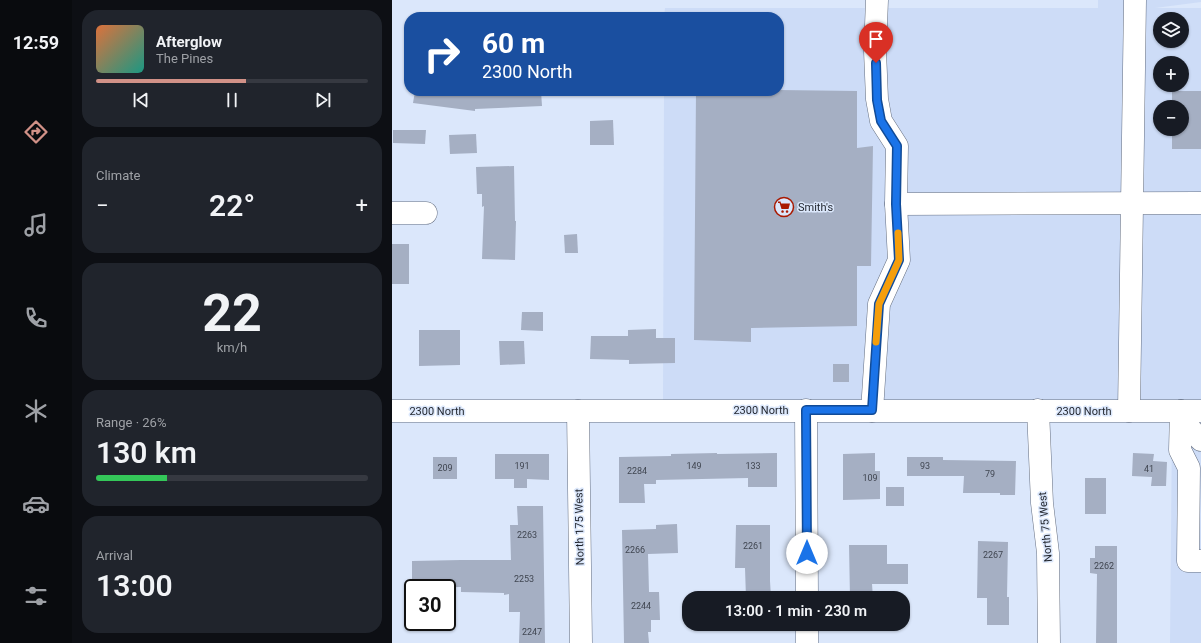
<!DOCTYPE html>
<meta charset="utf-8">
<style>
:root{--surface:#171b24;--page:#20242c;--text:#f1f3f6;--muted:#9ea1a6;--line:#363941;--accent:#d19187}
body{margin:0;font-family:Roboto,sans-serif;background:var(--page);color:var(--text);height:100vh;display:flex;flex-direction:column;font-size:15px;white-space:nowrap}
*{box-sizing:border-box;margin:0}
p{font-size:13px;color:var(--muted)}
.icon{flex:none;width:22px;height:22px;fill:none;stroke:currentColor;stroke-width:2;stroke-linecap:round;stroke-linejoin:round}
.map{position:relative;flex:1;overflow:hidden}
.drawer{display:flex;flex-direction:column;gap:10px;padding:10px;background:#0d0f14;width:320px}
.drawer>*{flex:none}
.hud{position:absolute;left:12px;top:12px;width:380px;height:84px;border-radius:16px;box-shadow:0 1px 3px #0004;background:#1a4fa0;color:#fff;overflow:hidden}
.buttons{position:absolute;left:761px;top:12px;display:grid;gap:8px}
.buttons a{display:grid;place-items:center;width:36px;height:36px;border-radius:50%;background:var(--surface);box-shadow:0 1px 3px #0004;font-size:20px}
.speed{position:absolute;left:12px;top:579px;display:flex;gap:8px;font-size:20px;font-weight:700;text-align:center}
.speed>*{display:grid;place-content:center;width:52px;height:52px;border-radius:50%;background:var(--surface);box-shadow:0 1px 3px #0004;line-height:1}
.speed .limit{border:2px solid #111;border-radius:6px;background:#fff;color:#111}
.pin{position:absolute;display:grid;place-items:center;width:34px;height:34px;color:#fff;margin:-41px -17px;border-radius:50% 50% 50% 0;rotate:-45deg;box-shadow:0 0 4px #0007}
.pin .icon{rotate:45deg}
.me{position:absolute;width:44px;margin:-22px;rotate:0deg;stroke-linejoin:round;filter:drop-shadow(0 0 3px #0008)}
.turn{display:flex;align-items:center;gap:14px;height:84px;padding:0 12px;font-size:18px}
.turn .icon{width:52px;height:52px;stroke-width:2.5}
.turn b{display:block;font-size:28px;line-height:34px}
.big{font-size:30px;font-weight:600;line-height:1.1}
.drawer .card{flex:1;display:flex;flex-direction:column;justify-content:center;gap:6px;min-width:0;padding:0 14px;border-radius:16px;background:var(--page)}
.drawer .dial{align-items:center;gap:0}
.dial b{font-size:52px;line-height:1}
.song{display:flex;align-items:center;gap:12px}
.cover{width:48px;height:48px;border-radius:6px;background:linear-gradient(135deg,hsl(20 70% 55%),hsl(170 70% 35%))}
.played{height:4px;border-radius:2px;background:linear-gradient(90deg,var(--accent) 55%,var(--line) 55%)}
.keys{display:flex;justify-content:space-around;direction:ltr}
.heat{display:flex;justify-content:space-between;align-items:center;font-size:22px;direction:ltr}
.charge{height:6px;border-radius:3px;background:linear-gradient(90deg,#34c759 26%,var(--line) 0)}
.trip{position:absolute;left:290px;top:591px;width:228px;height:40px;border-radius:16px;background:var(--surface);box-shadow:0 1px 3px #0004;font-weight:600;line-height:40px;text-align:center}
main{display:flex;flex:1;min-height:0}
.dock{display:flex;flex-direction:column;width:72px;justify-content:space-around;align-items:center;background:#090b0e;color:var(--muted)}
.dock .icon{width:28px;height:28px}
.dock .current{color:var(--accent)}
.dock b{font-size:18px;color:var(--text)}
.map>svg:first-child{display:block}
.built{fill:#cddcf7;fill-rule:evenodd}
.building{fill:#a5afc3}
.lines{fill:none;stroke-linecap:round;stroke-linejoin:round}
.minor-casing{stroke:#646e80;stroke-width:23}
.minor{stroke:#fff;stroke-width:22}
.route-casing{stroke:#114b97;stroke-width:10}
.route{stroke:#1a73e8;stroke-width:7}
.slow{stroke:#f59e0b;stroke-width:7}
.labels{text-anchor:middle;stroke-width:3;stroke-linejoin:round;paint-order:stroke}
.number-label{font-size:9px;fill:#404651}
.poi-label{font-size:11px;fill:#1f232b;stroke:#dbe7fb;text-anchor:start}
.street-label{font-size:11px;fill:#1f232b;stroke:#dbe7fb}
</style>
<main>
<nav class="dock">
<b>12:59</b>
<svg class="icon current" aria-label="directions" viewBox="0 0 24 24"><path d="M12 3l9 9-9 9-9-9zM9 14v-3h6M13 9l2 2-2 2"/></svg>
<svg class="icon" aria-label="music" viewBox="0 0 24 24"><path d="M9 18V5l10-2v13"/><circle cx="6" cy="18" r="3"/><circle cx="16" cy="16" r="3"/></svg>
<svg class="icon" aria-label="phone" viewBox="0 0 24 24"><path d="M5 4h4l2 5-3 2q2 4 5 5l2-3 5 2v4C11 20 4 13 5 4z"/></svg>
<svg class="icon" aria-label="climate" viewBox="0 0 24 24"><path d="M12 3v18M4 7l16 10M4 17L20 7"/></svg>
<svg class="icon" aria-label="car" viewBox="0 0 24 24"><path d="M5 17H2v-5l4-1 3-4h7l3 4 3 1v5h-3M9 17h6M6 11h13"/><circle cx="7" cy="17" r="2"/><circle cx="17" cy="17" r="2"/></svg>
<svg class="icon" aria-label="filters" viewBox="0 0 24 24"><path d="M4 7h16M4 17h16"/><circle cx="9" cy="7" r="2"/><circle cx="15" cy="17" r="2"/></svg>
</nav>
<section class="drawer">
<div class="card">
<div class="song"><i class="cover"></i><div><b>Afterglow</b><p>The Pines</p></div></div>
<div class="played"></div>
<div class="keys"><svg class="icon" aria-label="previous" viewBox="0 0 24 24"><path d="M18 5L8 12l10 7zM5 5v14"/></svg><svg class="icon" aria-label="pause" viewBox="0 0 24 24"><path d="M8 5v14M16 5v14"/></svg><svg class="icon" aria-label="next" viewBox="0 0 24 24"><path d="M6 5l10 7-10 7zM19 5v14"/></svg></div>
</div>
<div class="card"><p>Climate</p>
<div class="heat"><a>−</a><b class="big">22°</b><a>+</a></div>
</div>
<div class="card dial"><b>22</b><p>km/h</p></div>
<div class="card"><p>Range · 26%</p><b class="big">130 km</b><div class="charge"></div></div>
<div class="card"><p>Arrival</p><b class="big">13:00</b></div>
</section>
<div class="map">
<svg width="809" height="643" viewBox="0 0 809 643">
<rect width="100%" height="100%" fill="#dbe7fb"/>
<g class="built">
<path d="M 706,0 L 809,0 L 809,2 L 763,8 L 809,8 L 809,406 L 271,403 L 272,91 L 387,91 L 387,17 L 272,17 L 273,8 L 706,8 ZM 768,19 L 790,19 L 790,41 L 768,41 ZM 768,63 L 790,63 L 790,85 L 768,85 ZM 768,107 L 790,107 L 790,129 L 768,129 Z"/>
<polygon points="780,427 809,428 809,643 778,643"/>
</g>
<g class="building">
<polygon points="387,90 465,91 465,148 481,146 479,266 465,266 465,326 359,328 359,342 302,340 304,91 387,91"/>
<polygon points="23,91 149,91 150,106 83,109 83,111 21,103"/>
<polygon points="780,91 809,91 809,149 780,149 780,129 790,129 790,107 780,107"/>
<polygon points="221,120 222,145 198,145 198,121"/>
<polygon points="1,130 34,130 33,144 1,143"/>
<polygon points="84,134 85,153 58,154 57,135"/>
<polygon points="122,166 123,221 124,221 123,260 90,259 92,206 90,207 90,194 85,194 84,167"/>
<polygon points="185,234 186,253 173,253 172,235"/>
<rect x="0" y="244" width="17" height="40"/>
<polygon points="130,312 151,312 151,331 129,330"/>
<polygon points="264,329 264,338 283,338 283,363 237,364 237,360 198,359 199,336 236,336 236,330"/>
<polygon points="27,330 68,330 68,365 27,366"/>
<polygon points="107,341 132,341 133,364 108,365"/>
<rect x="441" y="364" width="16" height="18"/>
<polygon points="325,453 325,454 385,453 385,487 356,487 356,478 264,480 264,484 252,484 253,503 227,503 227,457 279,456 279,454"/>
<polygon points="483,453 483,471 488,471 488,499 451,500 451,454"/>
<polygon points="741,453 762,454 761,461 775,462 774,486 759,486 760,477 740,476"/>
<polygon points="103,454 157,454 157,480 135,479 135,488 122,488 122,479 103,479"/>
<rect x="41" y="457" width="24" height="22"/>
<polygon points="515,457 551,457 551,460 624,461 623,495 608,495 608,493 571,493 572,476 515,476"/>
<rect x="693" y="478" width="21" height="36"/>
<rect x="494" y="487" width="18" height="19"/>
<polygon points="125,506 151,506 153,643 127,643 128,612 117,612 117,594 112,595 112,593 69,592 69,587 20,588 20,561 69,560 119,560 118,525 126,525"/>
<polygon points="285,524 286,553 256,554 257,592 267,592 268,620 259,620 259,632 256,632 257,643 232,643 230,530 264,529 264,525"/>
<polygon points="344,525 378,525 378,581 379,598 354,598 353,568 343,568"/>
<polygon points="586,541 616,542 615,597 617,597 617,625 595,625 595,598 585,598"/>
<polygon points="457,545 495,545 495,564 516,564 516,584 480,584 481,598 458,598"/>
<polygon points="703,546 725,546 725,643 704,643 705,574 698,573 698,558 703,558"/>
</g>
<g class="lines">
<defs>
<g id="minor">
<polyline points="504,204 809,203"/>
<polyline points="0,213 34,213"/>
<polyline points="414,410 415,598"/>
<polyline points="646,410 650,503 656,553 657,643"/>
<polyline points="0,411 809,411"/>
<polyline points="186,411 189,643"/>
<polyline points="480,411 487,304 507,260 504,204 505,146 489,121 485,99 483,51 485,0"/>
<polyline points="737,411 743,0"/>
<polyline points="789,411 788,450 797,468 796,561 809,561"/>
<polyline points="789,411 799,430 809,440"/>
<polyline points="415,624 415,643"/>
</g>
</defs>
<use href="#minor" class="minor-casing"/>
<use href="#minor" class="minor"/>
</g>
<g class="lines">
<defs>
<polyline id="route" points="415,553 414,410 480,410 487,304 507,260 504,204 505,146 489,121 485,100 484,63"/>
</defs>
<use href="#route" class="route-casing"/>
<use href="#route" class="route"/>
<polyline class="slow" points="484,342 487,304 507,260 506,233"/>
</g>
<defs>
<symbol id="supermarket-ring" viewBox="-11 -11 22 22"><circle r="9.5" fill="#dbe7fb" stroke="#a91900" stroke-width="1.5"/><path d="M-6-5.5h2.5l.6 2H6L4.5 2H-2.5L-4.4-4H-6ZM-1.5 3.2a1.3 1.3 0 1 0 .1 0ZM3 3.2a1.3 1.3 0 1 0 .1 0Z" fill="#a91900"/></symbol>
</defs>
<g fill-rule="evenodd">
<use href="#supermarket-ring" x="381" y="196" width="22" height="22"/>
</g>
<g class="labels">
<g class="number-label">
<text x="130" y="469">191</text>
<text x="302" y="469">149</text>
<text x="361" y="469">133</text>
<text x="533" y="469">93</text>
<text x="53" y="471">209</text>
<text x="757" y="472">41</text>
<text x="245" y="474">2284</text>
<text x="598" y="477">79</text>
<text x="478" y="481">109</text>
<text x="135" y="538">2263</text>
<text x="361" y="549">2261</text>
<text x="243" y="553">2266</text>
<text x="601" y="558">2267</text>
<text x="712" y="569">2262</text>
<text x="132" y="582">2253</text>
<text x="249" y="609">2244</text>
<text x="140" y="635">2247</text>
</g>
<g class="poi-label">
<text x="406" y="211">Smith's</text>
</g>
<g class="street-label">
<text x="369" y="414">2300 North</text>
<text x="45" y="415">2300 North</text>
<text x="692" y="415">2300 North</text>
<text transform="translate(187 527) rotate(-91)" y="4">North 175 West</text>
<text transform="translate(653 527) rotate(-95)" y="4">North 75 West</text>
</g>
</g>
</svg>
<div class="buttons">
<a><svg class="icon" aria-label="layers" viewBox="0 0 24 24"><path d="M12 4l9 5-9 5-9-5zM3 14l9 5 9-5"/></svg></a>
<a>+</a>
<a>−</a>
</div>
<div class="speed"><div class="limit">30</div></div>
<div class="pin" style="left:484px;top:63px;background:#d93025"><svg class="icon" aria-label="arrive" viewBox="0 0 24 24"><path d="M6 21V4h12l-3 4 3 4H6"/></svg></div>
<svg class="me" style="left:415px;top:553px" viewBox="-20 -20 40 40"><circle r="19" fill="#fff"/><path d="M0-13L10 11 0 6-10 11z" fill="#1a73e8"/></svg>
<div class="trip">13:00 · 1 min · 230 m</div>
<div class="hud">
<div class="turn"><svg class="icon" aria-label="right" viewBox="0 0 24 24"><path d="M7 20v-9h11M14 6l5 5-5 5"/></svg><div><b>60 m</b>2300 North</div></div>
</div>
</div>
</main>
